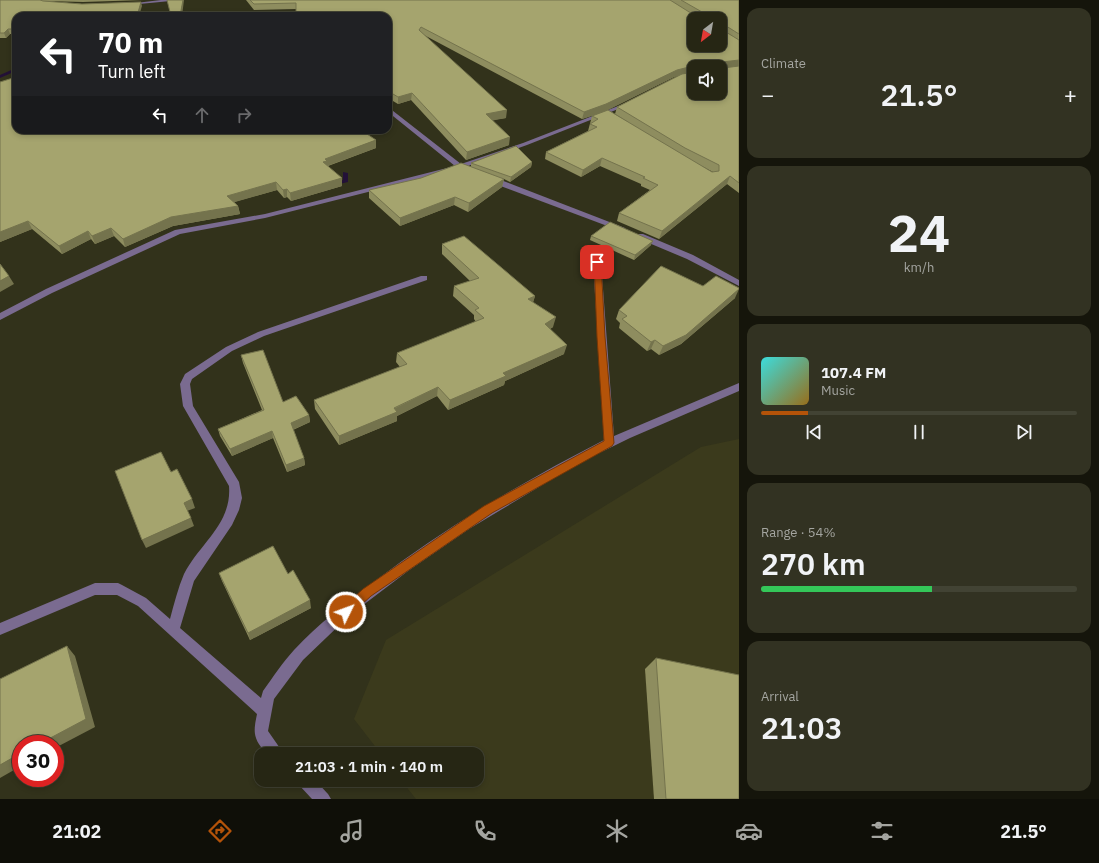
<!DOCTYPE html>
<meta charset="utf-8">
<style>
:root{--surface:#262614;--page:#323222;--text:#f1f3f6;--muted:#a4a5a0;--line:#424334;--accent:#b45309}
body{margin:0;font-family:"IBM Plex Sans",sans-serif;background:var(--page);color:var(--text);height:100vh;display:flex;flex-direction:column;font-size:15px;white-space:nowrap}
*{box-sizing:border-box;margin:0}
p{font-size:13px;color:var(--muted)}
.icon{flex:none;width:22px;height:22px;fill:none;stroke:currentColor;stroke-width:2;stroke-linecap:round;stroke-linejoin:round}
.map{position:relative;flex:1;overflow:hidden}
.side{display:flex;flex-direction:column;gap:8px;padding:8px;background:#15150b;width:360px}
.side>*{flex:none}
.hud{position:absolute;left:12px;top:12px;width:380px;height:122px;border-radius:12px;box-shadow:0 2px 6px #0003,0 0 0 1px var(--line);background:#202124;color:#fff;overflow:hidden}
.needle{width:26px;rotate:211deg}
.fabs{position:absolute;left:687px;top:12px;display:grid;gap:8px}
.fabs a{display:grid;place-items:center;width:40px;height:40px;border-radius:8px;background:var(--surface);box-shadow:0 2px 6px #0003,0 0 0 1px var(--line);font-size:20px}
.speed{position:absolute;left:12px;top:735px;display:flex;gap:8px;font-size:20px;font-weight:700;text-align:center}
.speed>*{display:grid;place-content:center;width:52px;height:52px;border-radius:50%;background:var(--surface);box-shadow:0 2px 6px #0003,0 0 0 1px var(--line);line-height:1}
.speed .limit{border:6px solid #d22;background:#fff;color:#111}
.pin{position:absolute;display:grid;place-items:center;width:34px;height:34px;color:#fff;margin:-17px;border-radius:8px;box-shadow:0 2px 6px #0006}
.me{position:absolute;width:44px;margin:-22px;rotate:48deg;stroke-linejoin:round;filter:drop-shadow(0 0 3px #0008)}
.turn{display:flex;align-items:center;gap:14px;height:84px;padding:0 20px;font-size:18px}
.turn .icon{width:52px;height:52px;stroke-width:2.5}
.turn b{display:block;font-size:28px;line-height:34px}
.lanes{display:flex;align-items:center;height:38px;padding:0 20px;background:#0003;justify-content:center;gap:20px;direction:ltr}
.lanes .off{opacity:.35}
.big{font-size:30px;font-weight:600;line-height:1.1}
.side .card{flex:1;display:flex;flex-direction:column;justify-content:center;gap:6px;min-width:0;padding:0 14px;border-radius:12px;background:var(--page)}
.side .dial{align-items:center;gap:0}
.dial b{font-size:52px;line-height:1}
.song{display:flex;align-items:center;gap:12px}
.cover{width:48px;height:48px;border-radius:6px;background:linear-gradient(135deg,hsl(180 70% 55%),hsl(40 70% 35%))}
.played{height:4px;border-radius:2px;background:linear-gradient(90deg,var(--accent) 15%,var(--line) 15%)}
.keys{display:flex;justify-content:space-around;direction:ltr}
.heat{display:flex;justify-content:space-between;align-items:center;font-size:22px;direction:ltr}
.charge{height:6px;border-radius:3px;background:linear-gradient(90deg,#34c759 54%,var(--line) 0)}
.trip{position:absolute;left:254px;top:747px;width:230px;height:40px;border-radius:12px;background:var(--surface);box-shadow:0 2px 6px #0003,0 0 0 1px var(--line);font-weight:600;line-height:40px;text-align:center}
.tabs{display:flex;height:64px;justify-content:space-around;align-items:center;background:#0f0f08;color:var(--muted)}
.tabs .icon{width:28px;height:28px}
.tabs .current{color:var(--accent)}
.tabs b{font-size:18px;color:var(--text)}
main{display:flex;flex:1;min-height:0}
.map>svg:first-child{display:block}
.built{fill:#3b3a1c}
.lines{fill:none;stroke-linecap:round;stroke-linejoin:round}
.stream{fill:#231137;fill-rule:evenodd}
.minor{fill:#7a6b90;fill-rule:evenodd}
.wall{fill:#8e8d5f;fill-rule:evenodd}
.shaded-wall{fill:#74734d}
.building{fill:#a5a46e;stroke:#74734d;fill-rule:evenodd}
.route{fill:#b45309;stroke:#753606}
</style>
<main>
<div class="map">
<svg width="739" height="799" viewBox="0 0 739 799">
<rect width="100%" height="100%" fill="#32321b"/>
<polygon class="built" points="739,439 739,799 416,799 401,780 477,780 477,754 381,754 354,719 386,640 701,447"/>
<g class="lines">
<g class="stream">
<polygon points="16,68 16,71 0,78 0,75"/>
<polygon points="343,172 348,173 348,182 331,186 331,184 343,180"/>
</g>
<g class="minor">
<polygon points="161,0 181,0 129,5 127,4"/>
<polygon points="626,103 631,104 527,145 465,167 464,169 459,169 265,218 180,234 52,293 0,320 0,313 46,289 175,230 265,214 455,166 388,112 388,107 461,164 523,143"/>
<polygon points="487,177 493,177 625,228 624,230 618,230 487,181"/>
<polygon points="637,234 643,234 693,255 739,280 739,286 687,259 637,238"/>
<path d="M 597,259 L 601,262 L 614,436 L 739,383 L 739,391 L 630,438 L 579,463 L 469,529 L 408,571 L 350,615 L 303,660 L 274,699 L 268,731 L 284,754 L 267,754 C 253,739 253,733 257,714 L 138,606 L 117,595 L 95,595 L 0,635 L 0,623 L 95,583 L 118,583 L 122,585 L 146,598 L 170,619 C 174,604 178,588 184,574 C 200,543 232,524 229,486 L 183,406 L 180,384 L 185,374 L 226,347 L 258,332 L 421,276 L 427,276 L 427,280 L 264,336 L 232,351 L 192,379 L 190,384 L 193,406 L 239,482 L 242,498 L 239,510 L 232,525 L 194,581 L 180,628 L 261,698 L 263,691 C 273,677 283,662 294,650 C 318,624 347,602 375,581 C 446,527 524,481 604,440 L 593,262 Z"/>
<polygon points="297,780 315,780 328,794 331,799 312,799 299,785"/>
</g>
</g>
<g class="wall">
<polygon points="0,0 144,0 83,2 43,1 82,4 142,6 16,16 16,34 10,34 6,38 0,38"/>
<path d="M 246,0 L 739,0 L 739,193 L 727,184 L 659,239 L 617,221 L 619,213 L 650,190 L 641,186 L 641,184 L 600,166 L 581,177 L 545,159 L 546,152 L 588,131 L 592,116 L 594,115 L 582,119 L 424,35 L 506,118 L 492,120 L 509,145 L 466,160 L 411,100 L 398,104 L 388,98 L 388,16 L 297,16 L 296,9 L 254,10 ZM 694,67 L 720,67 L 694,93 ZM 680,75 L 617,107 L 615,114 L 628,122 L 605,111 L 674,77 ZM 700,165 L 713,172 L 712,172 Z"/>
<polygon points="0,82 16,130 376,148 328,166 342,186 291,201 287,197 284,198 277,190 234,202 238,206 240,214 173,226 125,247 114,236 95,244 91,239 62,254 32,229 0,242"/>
<polygon points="532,162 531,167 510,182 504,179 502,187 468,212 454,205 400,226 369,198 369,190 471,167 471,163"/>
<polygon points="591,236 651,245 634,260 590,240"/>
<polygon points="442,244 535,296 533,302 553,327 550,329 564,354 505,381 504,385 448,410 437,396 397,416 397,421 339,445 315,409 314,400 400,367 396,362 397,353 476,322 474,319 474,315 453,296 454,286 470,281 442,254"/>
<polygon points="703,286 735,298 681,344 659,355 651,349 647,351 619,328 620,323 616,319 619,310"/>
<polygon points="241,355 283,402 309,415 310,422 293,430 304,458 305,465 287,472 273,438 232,456 220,436 218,429 262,410 243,363"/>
<polygon points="219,573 288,574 311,608 250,640 222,581"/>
<polygon points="656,658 739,799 654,799 645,669"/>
</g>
<g class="shaded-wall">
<polygon points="183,0 184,0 182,16 180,16"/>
<polygon points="141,2 142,6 139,16 137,16"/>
<polygon points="8,29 10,34 6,38 4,33"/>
<polygon points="739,60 739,67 720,69 722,62"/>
<polygon points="697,65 697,67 694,67 694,72 674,77 604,112 582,119 584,112 677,70"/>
<polygon points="412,93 411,100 398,104 398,97"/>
<polygon points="507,110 506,118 485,122 486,114"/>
<polygon points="510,137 509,145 466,160 467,152"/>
<polygon points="376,140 376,148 327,166 323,162 325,159"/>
<polygon points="602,158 600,166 581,177 583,170"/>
<polygon points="532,162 531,167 510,182 511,177"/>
<polygon points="730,176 727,184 659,239 662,231"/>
<polygon points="342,178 342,186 291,201 290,193"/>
<polygon points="504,179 502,187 468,212 469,203"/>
<polygon points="276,182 277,190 228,204 227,196"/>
<polygon points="287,189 287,197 284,198 283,190"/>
<polygon points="455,197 454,205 400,226 400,218"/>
<polygon points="238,206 240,214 173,226 125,247 123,239 171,217"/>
<polygon points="28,221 32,229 0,242 0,232"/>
<polygon points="111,228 114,236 95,244 92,236"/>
<polygon points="88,231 91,239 62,254 59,246"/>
<polygon points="653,241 651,245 634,260 635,255"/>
<polygon points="9,276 14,284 0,292 0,281"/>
<polygon points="739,289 735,298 681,344 659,355 663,346"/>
<polygon points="535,296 532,306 528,299"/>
<polygon points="556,317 553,327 542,334 545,324"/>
<polygon points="655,340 651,349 647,351 651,342"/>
<polygon points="567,345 564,354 505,381 504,385 448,410 450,400 503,373"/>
<polygon points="438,387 437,396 397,416 397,421 339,445 339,436"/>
<polygon points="309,415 310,422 292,430 291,423"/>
<polygon points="272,431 273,438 232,456 230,449"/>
<polygon points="304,458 305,465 287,472 286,465"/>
<polygon points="192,499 195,508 187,511 184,503"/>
<polygon points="191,518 194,526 146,548 142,540"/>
<polygon points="310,600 311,608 250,640 248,633"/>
<polygon points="67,646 75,656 95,727 55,748 55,744 39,744"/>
<polygon points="21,753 21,766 0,778 0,765"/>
</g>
<g class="building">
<polygon points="0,0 40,0 43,1 82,4 141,2 137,16 16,16 16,29 8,29 4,33 0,33"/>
<polygon points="167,0 183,0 180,16 171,16"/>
<path d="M 250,0 L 670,0 L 694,15 L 702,12 L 681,0 L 739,0 L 739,34 L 723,24 L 721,24 L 721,29 L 739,40 L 739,60 L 722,62 L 723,68 L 739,66 L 739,183 L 730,176 L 662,231 L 619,213 L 658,185 L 643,178 L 645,177 L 602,158 L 583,170 L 546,152 L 597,127 L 590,124 L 598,119 L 592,116 L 608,110 L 712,172 L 719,171 L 719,165 L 685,148 L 617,107 L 682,74 L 694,72 L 694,93 L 720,93 L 720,67 L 697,67 L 697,65 L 677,70 L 606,104 L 584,112 L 421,27 L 419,30 L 507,110 L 486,114 L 510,137 L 467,152 L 412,93 L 398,97 L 388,91 L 388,16 L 300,16 L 296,14 L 296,3 L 254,4 ZM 694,19 L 720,19 L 720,45 L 694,45 Z"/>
<polygon points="16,77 16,130 361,130 376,140 325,159 327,161 323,162 342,178 290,193 287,189 283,190 276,182 227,196 238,206 171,217 123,239 111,228 92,236 88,231 59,246 28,221 0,232 0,82"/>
<polygon points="516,146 532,162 511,177 471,163"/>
<polygon points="461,163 504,179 469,203 455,197 400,218 369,190 421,178"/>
<polygon points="610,222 653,241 635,255 591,236"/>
<polygon points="464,236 535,296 528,299 556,317 545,324 567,345 503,373 506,376 450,400 438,387 394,408 397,412 339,436 314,400 407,364 397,353 484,318 475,310 479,308 454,286 479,278 442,244"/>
<polygon points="0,264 9,276 0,281"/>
<polygon points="661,266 703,286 716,276 739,288 739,289 686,335 663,346 655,340 651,342 622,319 627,316 619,310"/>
<polygon points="263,350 283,402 296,396 309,415 291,423 304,458 286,465 272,431 230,449 218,429 264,410 241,355"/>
<polygon points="161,452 171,472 177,469 192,499 184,503 191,518 142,540 115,471"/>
<polygon points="273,546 288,574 293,570 310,600 248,633 219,573"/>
<polygon points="67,646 86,719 39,744 21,744 21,753 0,765 0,679"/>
<polygon points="656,658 739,675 739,799 666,799"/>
</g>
<polygon class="route" points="597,260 601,262 605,337 614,443 612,446 492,513 371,596 350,615 346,617 342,615 340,612 342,608 363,589 484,506 604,441 597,337 594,262"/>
</svg>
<div class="fabs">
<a><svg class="needle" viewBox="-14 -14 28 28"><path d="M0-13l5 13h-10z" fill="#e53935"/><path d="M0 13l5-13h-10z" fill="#a4a5a0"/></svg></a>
<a><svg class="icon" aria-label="sound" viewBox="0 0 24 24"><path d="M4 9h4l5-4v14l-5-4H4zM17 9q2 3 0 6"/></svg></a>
</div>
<div class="speed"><div class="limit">30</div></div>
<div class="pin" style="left:597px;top:262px;background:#d93025"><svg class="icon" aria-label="arrive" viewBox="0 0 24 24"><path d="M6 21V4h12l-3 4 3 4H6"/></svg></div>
<svg class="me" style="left:346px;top:612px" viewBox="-20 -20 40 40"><circle r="17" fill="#b45309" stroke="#fff" stroke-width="3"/><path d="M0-11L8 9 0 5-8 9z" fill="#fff"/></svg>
<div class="trip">21:03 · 1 min · 140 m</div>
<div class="hud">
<div class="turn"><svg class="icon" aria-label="left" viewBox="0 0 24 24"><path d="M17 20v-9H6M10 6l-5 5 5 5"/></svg><div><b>70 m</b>Turn left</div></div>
<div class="lanes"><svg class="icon" aria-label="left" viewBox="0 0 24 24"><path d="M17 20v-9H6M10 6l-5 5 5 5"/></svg><svg class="icon off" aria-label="ahead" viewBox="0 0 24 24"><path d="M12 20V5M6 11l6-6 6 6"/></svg><svg class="icon off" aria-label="right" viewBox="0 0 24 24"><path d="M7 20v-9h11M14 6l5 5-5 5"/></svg></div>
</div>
</div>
<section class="side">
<div class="card"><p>Climate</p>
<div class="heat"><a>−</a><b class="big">21.5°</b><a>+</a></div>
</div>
<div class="card dial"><b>24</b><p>km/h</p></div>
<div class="card">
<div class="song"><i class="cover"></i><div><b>107.4 FM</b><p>Music</p></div></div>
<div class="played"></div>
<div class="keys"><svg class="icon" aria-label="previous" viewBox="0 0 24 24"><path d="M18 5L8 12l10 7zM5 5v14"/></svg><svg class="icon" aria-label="pause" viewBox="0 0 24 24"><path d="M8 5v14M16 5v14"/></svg><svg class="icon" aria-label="next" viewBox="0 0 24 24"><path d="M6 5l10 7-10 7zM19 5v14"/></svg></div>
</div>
<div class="card"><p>Range · 54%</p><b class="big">270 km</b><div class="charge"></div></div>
<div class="card"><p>Arrival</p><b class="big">21:03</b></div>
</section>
</main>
<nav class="tabs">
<b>21:02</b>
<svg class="icon current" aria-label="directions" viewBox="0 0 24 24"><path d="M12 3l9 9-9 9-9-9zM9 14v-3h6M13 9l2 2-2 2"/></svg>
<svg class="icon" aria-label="music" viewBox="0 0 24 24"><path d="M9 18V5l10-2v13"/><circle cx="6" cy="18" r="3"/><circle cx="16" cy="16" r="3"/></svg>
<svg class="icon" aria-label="phone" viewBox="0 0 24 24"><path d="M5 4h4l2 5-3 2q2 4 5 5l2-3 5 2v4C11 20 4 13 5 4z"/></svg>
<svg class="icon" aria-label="climate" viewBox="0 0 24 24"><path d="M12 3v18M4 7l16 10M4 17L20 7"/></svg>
<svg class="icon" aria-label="car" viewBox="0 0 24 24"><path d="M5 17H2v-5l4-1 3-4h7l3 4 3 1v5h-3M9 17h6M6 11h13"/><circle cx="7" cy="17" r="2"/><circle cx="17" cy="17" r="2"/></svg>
<svg class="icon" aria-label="filters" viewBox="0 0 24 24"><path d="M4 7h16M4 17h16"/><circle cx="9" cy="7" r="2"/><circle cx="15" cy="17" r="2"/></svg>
<b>21.5°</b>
</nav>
